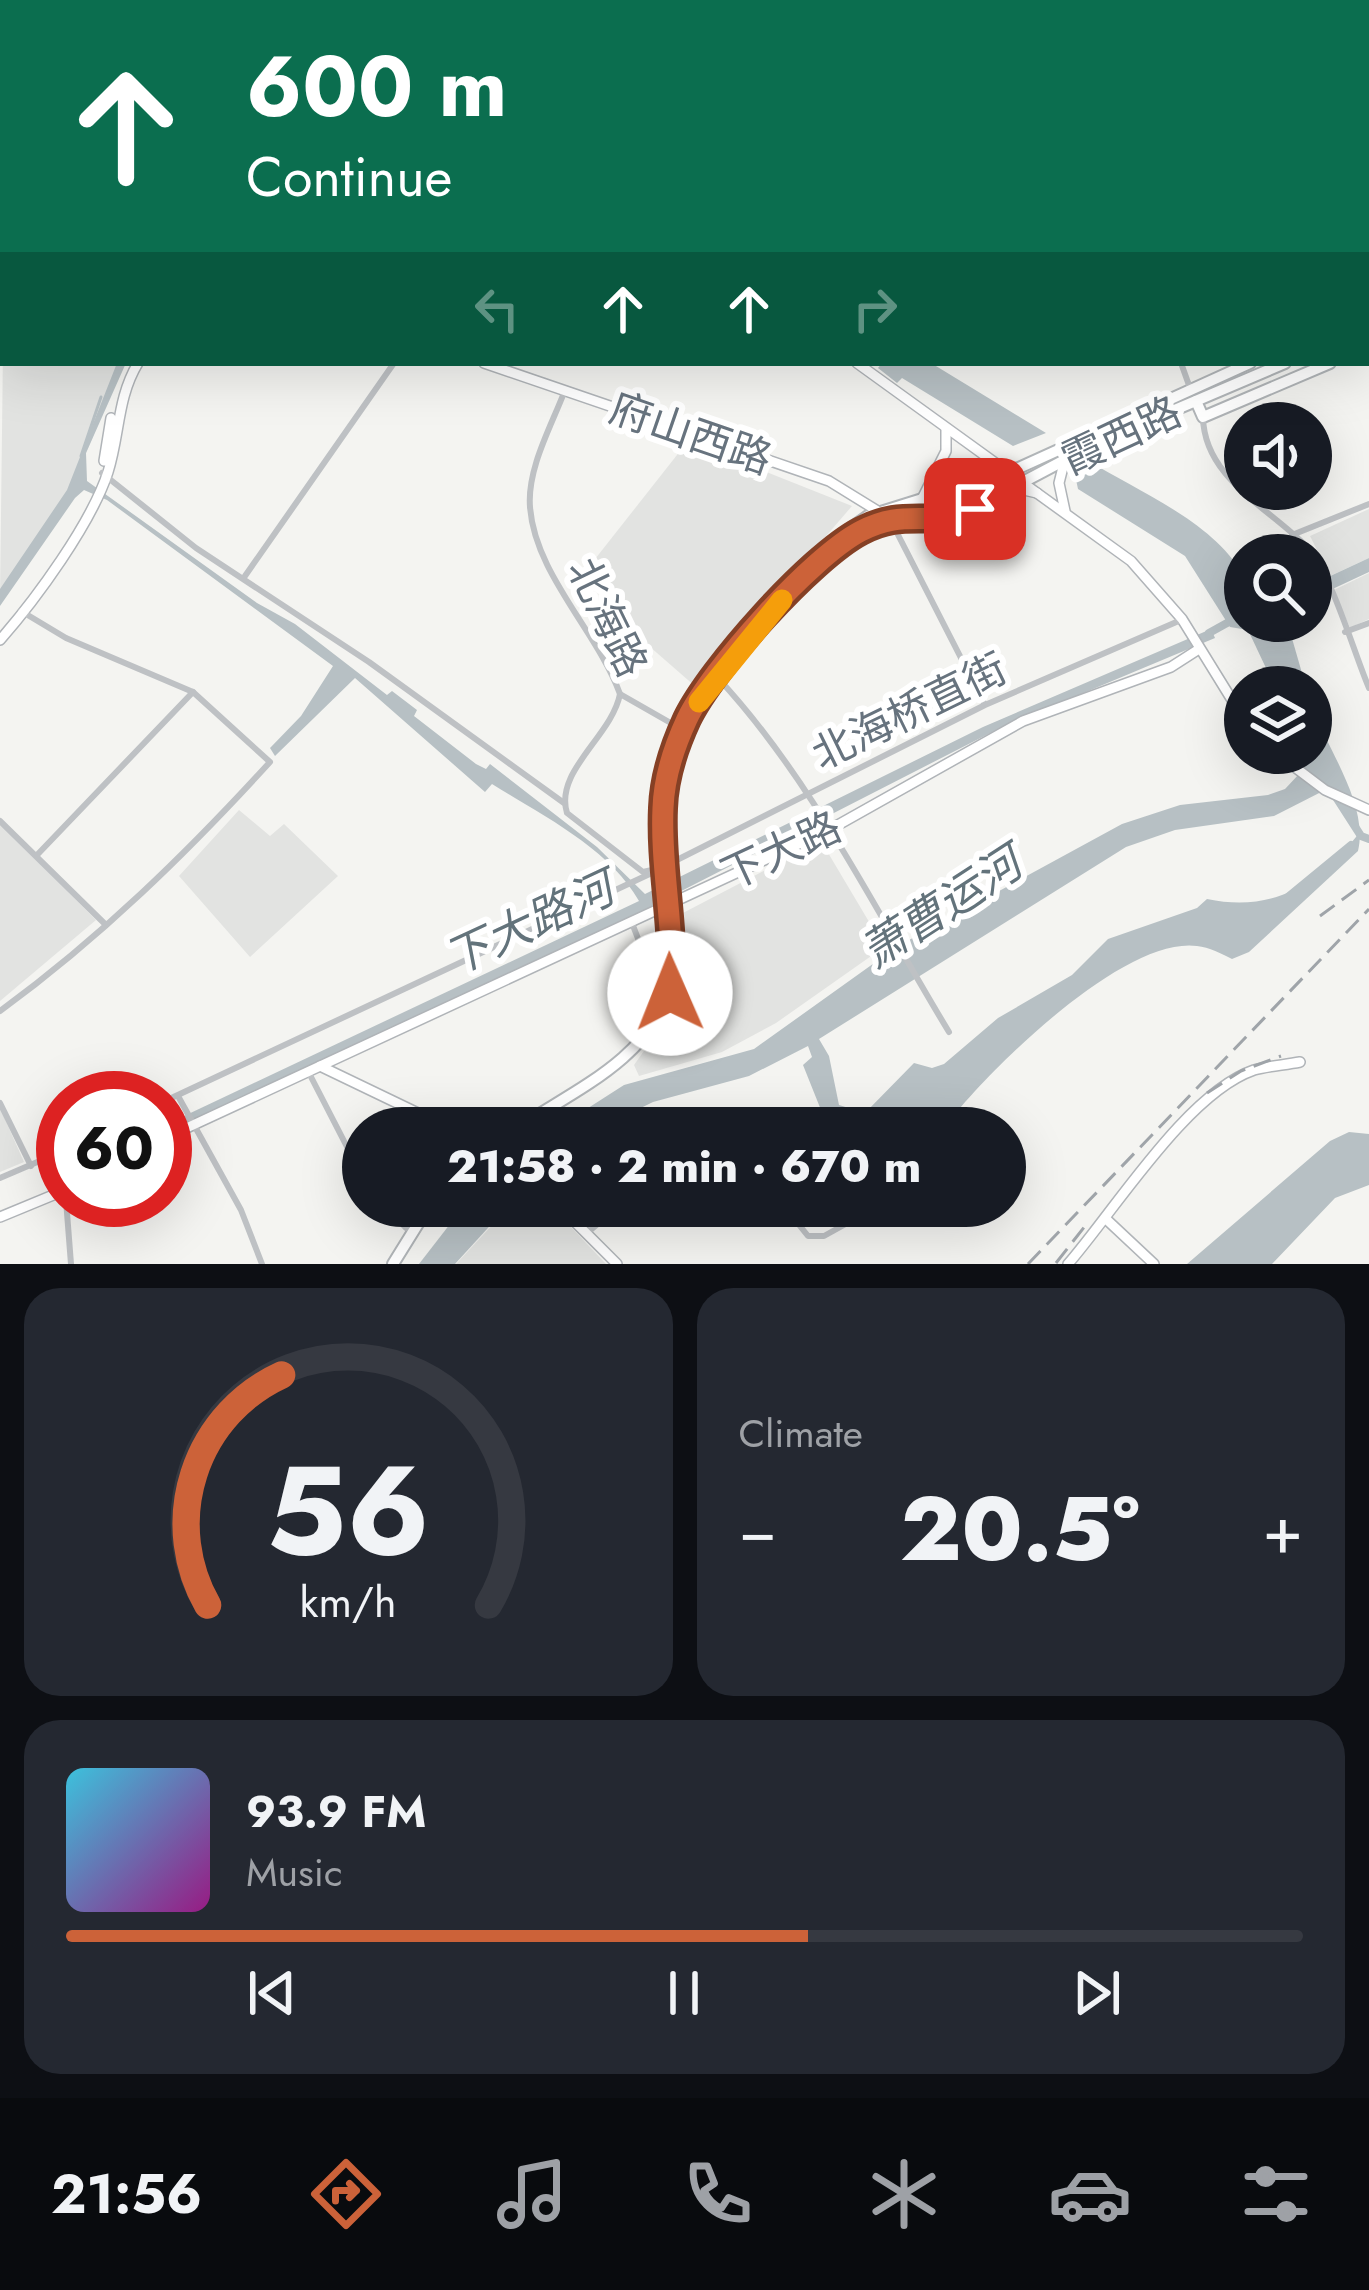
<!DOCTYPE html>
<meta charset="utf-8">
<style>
:root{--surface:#171b24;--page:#242831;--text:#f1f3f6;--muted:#9ea1a6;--line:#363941;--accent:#cc6239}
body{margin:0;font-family:Jost,"Noto Sans SC",sans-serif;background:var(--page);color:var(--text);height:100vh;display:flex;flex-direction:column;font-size:45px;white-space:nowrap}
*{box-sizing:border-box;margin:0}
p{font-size:39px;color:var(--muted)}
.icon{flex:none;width:66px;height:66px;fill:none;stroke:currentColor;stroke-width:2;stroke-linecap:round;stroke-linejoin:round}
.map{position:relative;height:1264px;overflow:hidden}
.side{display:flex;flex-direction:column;gap:24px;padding:24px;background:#0d0f14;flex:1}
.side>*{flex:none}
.banner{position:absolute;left:0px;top:0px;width:1371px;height:366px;box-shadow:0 12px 48px #0002;background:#0b6e4f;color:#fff;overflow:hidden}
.controls{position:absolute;left:1224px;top:402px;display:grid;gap:24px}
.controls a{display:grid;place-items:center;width:108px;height:108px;border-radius:50%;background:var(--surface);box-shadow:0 12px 48px #0002;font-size:60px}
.speed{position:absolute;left:36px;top:1071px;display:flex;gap:24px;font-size:60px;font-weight:700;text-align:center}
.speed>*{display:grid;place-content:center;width:156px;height:156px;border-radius:50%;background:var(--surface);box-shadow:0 12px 48px #0002;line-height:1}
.speed .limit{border:18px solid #d22;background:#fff;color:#111}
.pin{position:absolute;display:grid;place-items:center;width:102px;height:102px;color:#fff;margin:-51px;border-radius:24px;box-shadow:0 6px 18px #0006}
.me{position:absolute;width:132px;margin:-66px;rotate:359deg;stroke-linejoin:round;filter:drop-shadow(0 0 9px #0008)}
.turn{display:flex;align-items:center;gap:42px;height:252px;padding:0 48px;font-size:54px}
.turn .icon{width:156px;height:156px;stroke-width:2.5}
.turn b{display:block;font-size:84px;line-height:102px}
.lanes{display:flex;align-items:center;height:114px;padding:0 48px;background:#0003;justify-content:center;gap:60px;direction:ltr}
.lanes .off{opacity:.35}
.big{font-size:90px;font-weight:800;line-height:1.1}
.side .tile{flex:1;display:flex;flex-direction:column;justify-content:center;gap:18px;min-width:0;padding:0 42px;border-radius:36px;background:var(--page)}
.side .dial{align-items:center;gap:0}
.dial svg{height:312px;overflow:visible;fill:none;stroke:var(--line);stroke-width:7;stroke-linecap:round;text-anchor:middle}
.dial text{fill:var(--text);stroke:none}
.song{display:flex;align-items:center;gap:36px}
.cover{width:144px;height:144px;border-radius:18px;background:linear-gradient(135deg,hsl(190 70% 55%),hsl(310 70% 35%))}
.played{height:12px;border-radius:6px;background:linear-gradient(90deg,var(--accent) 60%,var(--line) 60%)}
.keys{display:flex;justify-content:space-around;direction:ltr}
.heat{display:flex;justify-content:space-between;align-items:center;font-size:66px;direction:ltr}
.side .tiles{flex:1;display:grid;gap:24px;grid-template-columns:1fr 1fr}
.tile:last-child{grid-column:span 2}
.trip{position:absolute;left:342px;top:1107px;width:684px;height:120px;border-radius:60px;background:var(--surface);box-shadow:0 12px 48px #0002;font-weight:800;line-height:120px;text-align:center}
.menu{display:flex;height:192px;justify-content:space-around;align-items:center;background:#090b0e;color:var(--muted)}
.menu .icon{width:84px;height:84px}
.menu .selected{color:var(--accent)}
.menu b{font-size:54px;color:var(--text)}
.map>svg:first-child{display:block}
.built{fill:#e2e3e1}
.water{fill:#b7c0c4;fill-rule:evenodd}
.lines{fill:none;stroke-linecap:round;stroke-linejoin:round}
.stream{stroke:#b7c0c4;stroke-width:3}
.canal{stroke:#b7c0c4;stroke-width:8}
.secondary-casing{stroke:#b0b4b8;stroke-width:12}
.primary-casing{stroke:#b1b5b8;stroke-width:14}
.street{stroke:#bec1c4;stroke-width:6}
.secondary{stroke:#fff;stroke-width:9}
.primary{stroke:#fff;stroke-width:10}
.rail{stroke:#9fa4a9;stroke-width:3;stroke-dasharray:18 9;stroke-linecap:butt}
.primary-bridge-casing{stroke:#b1b5b8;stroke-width:14;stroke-linecap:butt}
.primary-bridge{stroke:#fff;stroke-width:10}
.route-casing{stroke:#854025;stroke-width:30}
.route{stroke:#cc6239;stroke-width:21}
.slow{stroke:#f59e0b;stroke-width:21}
.labels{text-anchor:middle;stroke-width:12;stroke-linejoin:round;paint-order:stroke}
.street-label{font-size:42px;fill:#67737e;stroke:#fff}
.water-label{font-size:45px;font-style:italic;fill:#63737b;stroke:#fff}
</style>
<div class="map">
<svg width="1369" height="1264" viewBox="0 0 1369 1264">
<rect width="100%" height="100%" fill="#f4f4f1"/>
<g class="built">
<polygon points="1190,0 1369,0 1369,73 1368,3"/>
<polygon points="3,349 3,363 124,363 62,510 0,598"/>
<polygon points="688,441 852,506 696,687 618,619 588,568"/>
<polygon points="1369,509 1369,558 1330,576 1310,536"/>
<polygon points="1369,573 1369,619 1350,628 1334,590"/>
<polygon points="239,810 270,836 284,824 338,876 250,957 179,876"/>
<polygon points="0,823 96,920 0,1001"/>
<polygon points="821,841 884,947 776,1023 722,1052 639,1076 634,1065 671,1013 681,914"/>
<polygon points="0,1108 24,1162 0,1172"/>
<polygon points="510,1206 551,1206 606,1264 456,1264"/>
</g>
<g class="water">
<path d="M 117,363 L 126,363 L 86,453 L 87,481 L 257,603 L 295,624 L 387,695 L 392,691 L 417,710 L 414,716 L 476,764 L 486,769 L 490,764 L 597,847 L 645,894 L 983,727 L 1211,629 L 1215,638 L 1000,728 L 605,930 L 165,1135 L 165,1126 L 182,1117 L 639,901 C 610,849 542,815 492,784 L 485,792 L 355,678 L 275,756 L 270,748 L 301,716 L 333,666 L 107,500 L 84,490 L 75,498 L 0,606 L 0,589 L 67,490 Z"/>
<polygon points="882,363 931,363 1046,433 1013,446 902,378 897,383 878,368"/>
<path d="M 1089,461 C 1137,491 1214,522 1242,574 C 1249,586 1245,607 1245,621 L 1287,621 L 1306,687 L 1275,687 L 1248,630 L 1230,627 L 1185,556 L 1078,489 L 1074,470 Z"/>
<polygon points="1369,558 1369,572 1311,599 1311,585"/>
<path d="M 1311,703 C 1327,750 1369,804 1358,851 L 1249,952 L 1232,959 C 1222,954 1209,947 1197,946 C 1123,936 985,1073 944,1128 L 834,1128 L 823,1115 L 803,1065 L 812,1057 L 808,1046 L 749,1076 L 653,1102 L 600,1128 L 557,1128 L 624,1085 L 754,1049 L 898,946 L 1122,824 L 1180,805 L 1268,795 L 1285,789 L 1300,773 L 1299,753 L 1311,753 ZM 1329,788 L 1360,832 C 1319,884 1274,913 1207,899 L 1197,908 L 1108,939 L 1072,975 L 998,1018 L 944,1064 L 932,1068 L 914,1063 L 865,1113 L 839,1105 L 829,1056 L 819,1039 L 1126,847 L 1175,830 L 1274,816 Z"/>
<polygon points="1349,1132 1369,1134 1369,1185 1335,1198 1272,1264 1187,1264 1330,1141"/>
<polygon points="464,1206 508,1206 455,1264 419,1264"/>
</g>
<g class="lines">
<polyline class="stream" points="81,456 101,397"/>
<g class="canal">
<polyline points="1209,633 1245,613"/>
<polyline points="1334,794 1361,836 1369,839"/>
<polyline points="1289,896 1351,845"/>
</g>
<defs>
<g id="secondary">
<polyline points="158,0 164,3"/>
<polyline points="1034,0 1038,3"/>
<polyline points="375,3 377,0"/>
<polyline points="383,3 385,0"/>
<polyline points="1092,3 1093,0"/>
<polyline points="0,120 3,122"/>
<polyline points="1368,259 1369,259"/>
<polyline points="484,363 829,481 881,513"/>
<polyline points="857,363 1131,561 1182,619 1245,721"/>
<polyline points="104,461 111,418"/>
<polyline points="921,501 946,451 946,428"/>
<polyline points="1065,511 1059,483 1065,459"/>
<polyline points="911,517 944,522 1024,490 1037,493"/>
<path d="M 0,640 C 36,599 91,524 108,472 C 120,434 117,398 138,363"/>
<polyline points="1276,753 1325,790 1369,810"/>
<polyline points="320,1066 449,1128"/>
<polyline points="165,1138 829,830 1023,721 1171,667 1199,649"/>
<polyline points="559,1206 617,1264"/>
<polyline points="0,1217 63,1191"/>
<polyline points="1106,1219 1154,1264"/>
<path d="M 1068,1264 C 1115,1210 1187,1093 1254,1070 C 1268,1066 1285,1065 1300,1062"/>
</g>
<g id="primary">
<polyline points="1368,312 1369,311"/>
<polyline points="1368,328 1369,328"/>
<polyline points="1368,346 1369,346"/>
<polyline points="1196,401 1203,417 1330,363"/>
<polyline points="830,543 868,516 1012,471 1250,363"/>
<polyline points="667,878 663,808 670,763 688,716 752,633 819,559 865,529 1008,490 1097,443 1285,363"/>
<path d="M 518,1128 C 567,1094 652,1058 664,994 C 669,967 665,938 664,910"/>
<polyline points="393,1264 429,1206"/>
</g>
</defs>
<use href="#secondary" class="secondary-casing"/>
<use href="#primary" class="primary-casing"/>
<g class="street">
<polyline points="499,0 504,3"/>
<polyline points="810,3 813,0"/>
<polyline points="1368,79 1369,78"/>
<polyline points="0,336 3,329"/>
<polyline points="1181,363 1190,388"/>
<path d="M 565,390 C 552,425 527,468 530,507 C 535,574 597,631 620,694 C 612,736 554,771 567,813 L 643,872 L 661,868 L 985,705 L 1181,620"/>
<path d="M 1203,417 C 1204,477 1267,507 1304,544 C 1331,570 1353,651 1369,688"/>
<polyline points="102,473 196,548 369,662 564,803"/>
<polyline points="892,523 984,703"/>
<polyline points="1292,535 1369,504"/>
<polyline points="245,576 394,363"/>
<polyline points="1345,632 1369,623"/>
<path d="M 717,677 C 813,780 876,912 949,1032"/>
<polyline points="620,694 683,730"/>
<polyline points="0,821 106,925"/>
<polyline points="37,855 193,692"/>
<polyline points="632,923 642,949 665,949"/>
<path d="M 0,1011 C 100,938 187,853 270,762 L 193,692 L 66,638 L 21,611"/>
<polyline points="309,1073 363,1178"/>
<polyline points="178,1096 241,1210 262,1264"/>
<polyline points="165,1101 656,871"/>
<polyline points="0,1103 31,1166"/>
<polyline points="0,1178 63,1151"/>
<polyline points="66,1200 71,1264"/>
<polyline points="385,1206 406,1228"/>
<polyline points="784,1206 808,1236 824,1236 878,1206"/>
<polyline points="587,1233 619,1206"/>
</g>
<use href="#secondary" class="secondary"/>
<use href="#primary" class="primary"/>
<g class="rail">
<polyline points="1320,916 1369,880"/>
<polyline points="1207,1093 1241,1071 1281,1056"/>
<polyline points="1056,1263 1089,1221"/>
<polyline points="1028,1264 1369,909"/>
</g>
<defs>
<polyline id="primary-bridge" points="662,878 664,910"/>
</defs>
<use href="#primary-bridge" class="primary-bridge-casing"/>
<use href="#primary-bridge" class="primary-bridge"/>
</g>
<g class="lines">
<defs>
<path id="route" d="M 670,993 C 676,932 660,870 663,808 C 664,778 674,747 687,719 C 711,669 811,557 861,531 C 907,507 927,529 975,509"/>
</defs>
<use href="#route" class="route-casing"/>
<use href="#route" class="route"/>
<polyline class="slow" points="699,702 782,600"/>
</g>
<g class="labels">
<g class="street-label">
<text transform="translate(691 433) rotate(19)" y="15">府山西路</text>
<text transform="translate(1121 435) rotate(-25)" y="15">霞西路</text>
<text transform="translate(608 617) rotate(64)" y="15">北海路</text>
<text transform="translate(909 711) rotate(-26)" y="15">北海桥直街</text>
<text transform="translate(781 850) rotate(-25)" y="15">下大路</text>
</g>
<g class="water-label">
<text transform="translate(941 907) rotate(-33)" y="16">萧曹运河</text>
<text transform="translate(529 923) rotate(-25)" y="16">下大路河</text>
</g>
</g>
</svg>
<div class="controls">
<a><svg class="icon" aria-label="sound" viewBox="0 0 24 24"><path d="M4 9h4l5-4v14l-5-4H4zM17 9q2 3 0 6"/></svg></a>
<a><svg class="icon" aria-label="search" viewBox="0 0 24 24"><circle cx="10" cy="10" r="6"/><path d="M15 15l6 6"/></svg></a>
<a><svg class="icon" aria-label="layers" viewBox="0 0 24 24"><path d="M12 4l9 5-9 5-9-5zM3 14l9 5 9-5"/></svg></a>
</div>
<div class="speed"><div class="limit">60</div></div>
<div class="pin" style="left:975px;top:509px;background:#d93025"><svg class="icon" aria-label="arrive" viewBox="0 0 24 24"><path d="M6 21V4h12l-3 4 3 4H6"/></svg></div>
<svg class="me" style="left:670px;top:993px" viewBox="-20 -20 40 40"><circle r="19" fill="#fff"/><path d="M0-13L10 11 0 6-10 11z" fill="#cc6239"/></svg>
<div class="trip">21:58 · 2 min · 670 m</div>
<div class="banner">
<div class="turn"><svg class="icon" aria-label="ahead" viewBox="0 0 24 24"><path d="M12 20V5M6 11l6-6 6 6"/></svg><div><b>600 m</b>Continue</div></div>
<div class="lanes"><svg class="icon off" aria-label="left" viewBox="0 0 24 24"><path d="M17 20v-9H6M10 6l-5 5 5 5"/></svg><svg class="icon" aria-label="ahead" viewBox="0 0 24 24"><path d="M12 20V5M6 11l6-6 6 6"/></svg><svg class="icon" aria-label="ahead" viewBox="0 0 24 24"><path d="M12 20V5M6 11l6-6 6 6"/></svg><svg class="icon off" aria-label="right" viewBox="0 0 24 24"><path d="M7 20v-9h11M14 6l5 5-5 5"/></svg></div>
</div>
</div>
<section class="side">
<div class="tiles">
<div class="tile dial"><svg viewBox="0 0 100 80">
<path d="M14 69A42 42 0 1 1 86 69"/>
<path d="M14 69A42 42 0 0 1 33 10" stroke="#cc6239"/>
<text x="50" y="56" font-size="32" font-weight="700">56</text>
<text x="50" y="72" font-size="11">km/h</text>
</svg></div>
<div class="tile"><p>Climate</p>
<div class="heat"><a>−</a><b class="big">20.5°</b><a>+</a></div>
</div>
<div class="tile">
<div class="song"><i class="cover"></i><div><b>93.9 FM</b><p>Music</p></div></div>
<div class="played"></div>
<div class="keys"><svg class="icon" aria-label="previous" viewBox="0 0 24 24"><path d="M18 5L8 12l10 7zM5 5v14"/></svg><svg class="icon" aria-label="pause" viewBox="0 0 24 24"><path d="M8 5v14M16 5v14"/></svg><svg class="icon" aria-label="next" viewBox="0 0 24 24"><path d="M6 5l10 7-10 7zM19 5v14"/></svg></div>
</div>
</div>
</section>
<nav class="menu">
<b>21:56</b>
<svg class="icon selected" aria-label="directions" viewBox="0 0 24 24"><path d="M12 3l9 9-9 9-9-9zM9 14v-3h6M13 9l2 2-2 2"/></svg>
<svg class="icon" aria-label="music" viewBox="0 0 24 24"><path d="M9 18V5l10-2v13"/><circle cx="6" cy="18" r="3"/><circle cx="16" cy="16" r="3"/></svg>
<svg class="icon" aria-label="phone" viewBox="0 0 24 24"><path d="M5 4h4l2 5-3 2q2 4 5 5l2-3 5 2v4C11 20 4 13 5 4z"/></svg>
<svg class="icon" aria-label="climate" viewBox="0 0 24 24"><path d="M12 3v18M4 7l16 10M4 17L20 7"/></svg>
<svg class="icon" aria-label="car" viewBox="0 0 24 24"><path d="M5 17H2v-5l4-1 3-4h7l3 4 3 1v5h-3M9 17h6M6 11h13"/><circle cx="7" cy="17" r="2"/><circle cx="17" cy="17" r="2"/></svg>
<svg class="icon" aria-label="filters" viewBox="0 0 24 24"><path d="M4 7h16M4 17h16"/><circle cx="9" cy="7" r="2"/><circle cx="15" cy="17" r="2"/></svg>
</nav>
